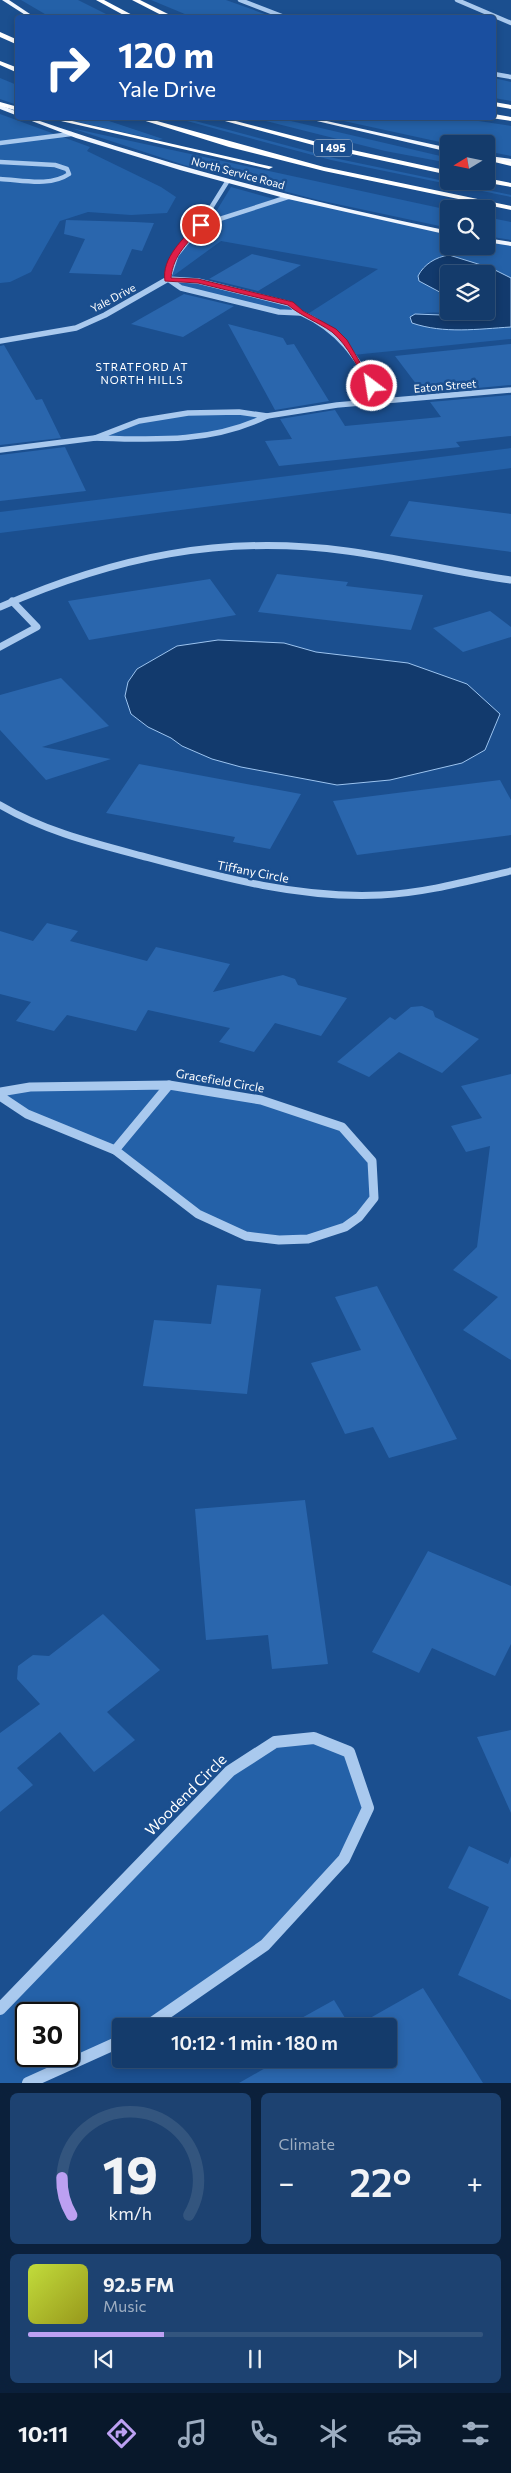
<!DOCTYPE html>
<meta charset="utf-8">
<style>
:root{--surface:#143b6b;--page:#1d4271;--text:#f1f3f6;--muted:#9dadc1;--line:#33557e;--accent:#bca0f2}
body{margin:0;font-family:Commissioner,sans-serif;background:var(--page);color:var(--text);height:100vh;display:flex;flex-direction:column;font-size:19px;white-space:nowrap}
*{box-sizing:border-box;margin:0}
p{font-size:16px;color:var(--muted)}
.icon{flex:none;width:28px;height:28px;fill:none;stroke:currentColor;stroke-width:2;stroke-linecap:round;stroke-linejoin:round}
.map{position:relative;height:2083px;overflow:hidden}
.details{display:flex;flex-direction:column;gap:10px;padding:10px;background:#0b203b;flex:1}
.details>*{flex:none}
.hud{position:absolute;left:15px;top:15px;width:481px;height:105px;border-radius:5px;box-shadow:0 2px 8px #0003,0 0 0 1px var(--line);background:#1a4fa0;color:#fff;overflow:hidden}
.needle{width:32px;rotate:260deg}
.fabs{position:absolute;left:440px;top:135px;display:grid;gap:10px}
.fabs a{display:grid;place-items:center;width:55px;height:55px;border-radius:5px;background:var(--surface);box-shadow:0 2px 8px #0003,0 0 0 1px var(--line);font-size:25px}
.speed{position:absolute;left:15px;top:2002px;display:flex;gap:10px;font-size:25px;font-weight:700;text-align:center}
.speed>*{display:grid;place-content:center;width:65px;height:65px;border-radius:50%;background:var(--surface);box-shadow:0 2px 8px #0003,0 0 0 1px var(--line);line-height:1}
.speed .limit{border:2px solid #111;border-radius:8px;background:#fff;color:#111}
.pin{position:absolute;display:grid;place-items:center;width:42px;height:42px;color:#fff;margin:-21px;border:2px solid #fff;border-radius:50%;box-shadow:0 1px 5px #0007}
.me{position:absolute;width:55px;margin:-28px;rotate:329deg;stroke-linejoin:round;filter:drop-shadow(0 0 4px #0008)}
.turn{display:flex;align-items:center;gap:18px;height:105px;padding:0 20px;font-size:22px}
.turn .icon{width:65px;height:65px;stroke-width:2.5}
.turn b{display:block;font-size:35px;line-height:42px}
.big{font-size:38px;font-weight:600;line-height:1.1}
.details .tile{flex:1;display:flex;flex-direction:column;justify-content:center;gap:8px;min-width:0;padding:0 18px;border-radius:8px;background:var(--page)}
.details .dial{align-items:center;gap:0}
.dial svg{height:130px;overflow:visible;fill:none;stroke:var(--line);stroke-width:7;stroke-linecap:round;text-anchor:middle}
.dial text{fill:var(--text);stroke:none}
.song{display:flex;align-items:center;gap:15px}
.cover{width:60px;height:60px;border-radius:8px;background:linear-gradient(135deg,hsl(70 70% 55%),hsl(60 70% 35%))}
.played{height:5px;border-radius:2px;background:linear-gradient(90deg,var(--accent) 30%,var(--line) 30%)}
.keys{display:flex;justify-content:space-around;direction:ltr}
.heat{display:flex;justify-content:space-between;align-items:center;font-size:28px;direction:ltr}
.details .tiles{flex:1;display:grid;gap:10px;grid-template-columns:1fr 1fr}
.tile:last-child{grid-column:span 2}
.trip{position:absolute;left:112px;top:2018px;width:285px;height:50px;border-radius:5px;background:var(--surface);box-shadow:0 2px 8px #0003,0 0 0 1px var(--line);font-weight:600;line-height:50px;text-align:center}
.menu{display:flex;height:80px;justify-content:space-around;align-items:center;background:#08182b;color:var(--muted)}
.menu .icon{width:35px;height:35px}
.menu .current{color:var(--accent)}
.menu b{font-size:22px;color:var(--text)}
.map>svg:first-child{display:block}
.green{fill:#2461a8;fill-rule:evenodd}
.water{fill:#123a6d;stroke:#9cc4f0}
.building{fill:#2a66ad}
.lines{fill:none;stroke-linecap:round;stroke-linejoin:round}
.minor-far4{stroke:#a9c9ee;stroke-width:4.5}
.minor-far3{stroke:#a9c9ee;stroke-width:5.5}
.minor-far2{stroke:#a9c9ee;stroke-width:7}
.minor-far1{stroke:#a9c9ee;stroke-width:9}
.minor{stroke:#a9c9ee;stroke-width:12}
.major{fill:#f0f6ff;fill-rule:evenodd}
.highway{fill:#fff;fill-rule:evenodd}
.route{fill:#e11d48;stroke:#92132f}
.labels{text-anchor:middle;stroke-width:5;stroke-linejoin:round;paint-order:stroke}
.shield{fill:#1b4f8f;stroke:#bbcadd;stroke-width:1}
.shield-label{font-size:11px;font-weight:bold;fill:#fff}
.far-street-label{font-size:11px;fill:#fff;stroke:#1b4f8f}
.far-neighbourhood-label{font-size:11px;letter-spacing:1px;fill:#fff;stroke:#1b4f8f}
.street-label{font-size:12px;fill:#fff;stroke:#1b4f8f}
.near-street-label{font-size:15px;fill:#fff;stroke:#1b4f8f}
</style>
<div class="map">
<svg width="511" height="2083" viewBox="0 0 511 2083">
<rect width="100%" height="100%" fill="#1b4f8f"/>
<g class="green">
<polygon points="21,0 78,0 112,17 50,17"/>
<polygon points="151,0 226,0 273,17 192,17"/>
<polygon points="0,78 17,85 17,105 0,99"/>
<polygon points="494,78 511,82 511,101 494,98"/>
<polygon points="0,114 90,147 87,151 161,187 176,197 167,213 131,215 88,212 60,221 31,272 10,282 0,283"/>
<polygon points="60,118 100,118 163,139 158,140"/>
<polygon points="176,118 184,118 334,158 511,195 511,197 331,160"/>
<polygon points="254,118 278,118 449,158 449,163 385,151"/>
<polygon points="330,118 459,118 511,126 511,156 486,151 486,144 449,144"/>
<polygon points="71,128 449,210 449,228 318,200 184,165"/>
<polygon points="231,187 274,199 211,220"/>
<path d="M 288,197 L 449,233 L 449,246 L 486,246 L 486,240 L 511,244 L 511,278 L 455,257 L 434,290 L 449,297 L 449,311 L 479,311 L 479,314 C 457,317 430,307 410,317 L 428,328 L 450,330 L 511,327 L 511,339 L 353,355 L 345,341 L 306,315 L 378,269 L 221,241 L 169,279 L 198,281 L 290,304 L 301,313 L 279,312 L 181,288 L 168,279 L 169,265 L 181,246 L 201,225 Z"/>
<polygon points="486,217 511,222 511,240 486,236"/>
<polygon points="188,413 267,416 202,437 95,438 139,421"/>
<polygon points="511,448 511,468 0,533 0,512"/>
<polygon points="169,1085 261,1100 342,1127 372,1161 374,1198 359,1217 308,1239 246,1236 198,1214 115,1150 27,1114 0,1096 30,1087"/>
<path d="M 314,1738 L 349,1752 L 368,1808 L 344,1859 L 265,1945 L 148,2026 L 121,2026 L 121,2041 L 28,2083 L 0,2083 L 0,2009 L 230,1771 L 275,1742 ZM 26,2014 L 69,2014 L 69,2056 L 26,2056 Z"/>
</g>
<g class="water">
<path d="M 449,255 L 491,268 L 511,278 L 511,327 C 478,329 444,334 412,323 L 410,317 L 415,314 L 468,316 L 486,311 L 486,274 L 449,274 L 449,297 L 419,281 L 418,276 C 424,264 436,257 449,255 Z"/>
<polygon points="218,640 284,643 316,652 408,663 467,684 500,714 485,750 462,763 390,780 337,785 241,767 212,759 182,746 171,738 148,727 131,714 125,696 128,682 137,669 177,646"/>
</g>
<g class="building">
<polygon points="66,220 135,222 154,223 142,251 132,249 121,275 69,273 85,239 64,234"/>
<polygon points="252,254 301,265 258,291 209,279"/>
<polygon points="184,294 234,306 183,337 131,324"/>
<polygon points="228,324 283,338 287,345 294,344 329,401 275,410"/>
<polygon points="511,344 511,385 423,393 395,356"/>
<polygon points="4,345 36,400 42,399 61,438 0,445 0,346"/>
<polygon points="511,395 511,436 456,442 460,447 279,466 265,441 292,439 280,419 335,410 345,426 441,417 430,402"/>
<polygon points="65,447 86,491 0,501 0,455"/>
<polygon points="409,501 511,514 511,552 390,536"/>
<polygon points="277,574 348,582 346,586 423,595 411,630 258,612"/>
<polygon points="210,579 236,615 89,640 68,601"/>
<polygon points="490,611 511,627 511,637 463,652 433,628"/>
<polygon points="61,678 109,726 42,747 111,759 46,780 0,730 0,695"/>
<polygon points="139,764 301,794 270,849 233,842 235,837 106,813"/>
<polygon points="500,780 511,800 511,835 357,855 333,801"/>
<polygon points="47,923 78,931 70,941 147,961 156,947 230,964 213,992 283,975 295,979 298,985 347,998 321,1036 275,1023 254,1052 219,1042 230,1028 148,1010 136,1031 67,1015 54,1031 16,1021 31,1002 0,994 0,931 33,941"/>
<polygon points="422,1006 433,1011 435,1017 479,1039 442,1073 399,1052 369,1077 337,1062 390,1017 395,1020 411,1007"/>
<polygon points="511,1074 511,1360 463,1330 498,1297 453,1270 477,1247 490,1146 466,1152 451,1126 482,1118 461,1086"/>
<polygon points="217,1285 261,1289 247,1394 143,1386 154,1320 211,1324"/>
<polygon points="377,1286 429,1385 457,1439 389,1458 373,1427 345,1434 311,1363 361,1350 335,1297"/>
<polygon points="305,1500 328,1664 272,1669 268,1635 206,1640 195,1509"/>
<polygon points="428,1551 511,1586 511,1644 495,1676 432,1648 419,1673 372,1652"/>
<polygon points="103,1614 160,1670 107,1712 135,1740 94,1772 60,1732 17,1768 33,1785 0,1812 0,1733 40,1704 17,1679 18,1666 33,1655 49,1656"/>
<polygon points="511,1730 511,1813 477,1737"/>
<polygon points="469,1846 508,1864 511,1856 511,2000 458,1975 489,1907 448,1888"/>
<polygon points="423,1988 483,2083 239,2083 281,2059 389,2059 389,2026 356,2026"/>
<polygon points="334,2000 350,2026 290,2026 289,2025"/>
</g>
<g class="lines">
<g class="minor-far4">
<polyline points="240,0 287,18"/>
<polyline points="457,0 511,23"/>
<polyline points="494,74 511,77"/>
<polyline points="0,143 71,134"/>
<path d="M 0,162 L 55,165 L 67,169 L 69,174 C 50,187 22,180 0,179"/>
<polyline points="201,225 288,197"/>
<polyline points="199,227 227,182"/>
</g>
<g class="minor-far3">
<polygon points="168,279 198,281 290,304 301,313 279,312 181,288"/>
<path d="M 301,313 C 344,332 359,363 382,401"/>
<polyline points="0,341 76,328 105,315 168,279 176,255 200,225"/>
<path d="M 239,412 L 267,416 C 212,443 155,440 95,438 L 139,421 L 188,413 Z"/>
<polyline points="267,416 337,405 511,390"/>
<polyline points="0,450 95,438"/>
</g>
<g class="minor-far2">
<path d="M 0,607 C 114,557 222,534 347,551 C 402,558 456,573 511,580"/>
<polyline points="0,647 37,627 12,601"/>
<path d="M 0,805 C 44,831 93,843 142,856 C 220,877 299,899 381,895 C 425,893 468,881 511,871"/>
</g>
<g class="minor-far1">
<polyline points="0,1092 30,1087 169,1085 261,1100 342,1127 372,1161 374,1198 359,1217 345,1227 308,1239 279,1240 246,1236 198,1214 115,1150 27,1114 0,1096"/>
<polyline points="115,1150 169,1085"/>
</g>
<g class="minor">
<polyline points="0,2009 230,1771 275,1742 314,1738 349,1752 368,1808 344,1859 265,1945 148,2026"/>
<polyline points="28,2083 121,2041"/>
</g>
<g class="major">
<polygon points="2,0 9,0 36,18 30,18"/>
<polygon points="0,105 18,112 18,116 0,109"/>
<path d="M 24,118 L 31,118 C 168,166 307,201 449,231 L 449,235 L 288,199 L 180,170 L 76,138 Z"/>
<polygon points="304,118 313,118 449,148 449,152"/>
<polygon points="489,156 511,159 511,163 487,159"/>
<polygon points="486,238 511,242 511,246 486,242"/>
</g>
<g class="highway">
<polygon points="96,0 104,0 138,18 129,18"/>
<polygon points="132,0 140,0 176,18 167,18"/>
<polygon points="0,32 18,40 18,45 0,37"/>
<polygon points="0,61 18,68 18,73 0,65"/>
<polygon points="0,102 18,107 18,111 0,106"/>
<polygon points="494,102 511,105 511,109 494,106"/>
<polygon points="494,114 511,117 511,121 491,118 494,118"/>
<polygon points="48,118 59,118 273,167 269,169"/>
<polygon points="136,118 146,118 324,167 511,206 511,210 324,171 229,147"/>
<polygon points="214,118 224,118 325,144 449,171 449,175 324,148"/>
<polygon points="486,156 511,162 511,166 486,160"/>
<polygon points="486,178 511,183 511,187 483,182 486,181"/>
</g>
</g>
<path class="route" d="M 198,223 L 204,225 C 189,242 173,254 171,278 L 198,279 L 293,302 L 303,311 L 336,329 L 347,340 L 375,388 L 370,388 C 358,369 349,346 332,332 C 318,322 301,316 288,305 L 198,283 L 165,281 C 161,258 184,238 198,223 Z"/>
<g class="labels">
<rect class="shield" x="314" y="139.5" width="38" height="17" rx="4"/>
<g class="shield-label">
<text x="333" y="152">I 495</text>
</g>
<g class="far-street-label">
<text transform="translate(238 173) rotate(15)" y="4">North Service Road</text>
<text transform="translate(113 298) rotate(-28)" y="4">Yale Drive</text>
<text transform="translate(445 386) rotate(-5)" y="4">Eaton Street</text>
</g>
<g class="far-neighbourhood-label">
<text x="142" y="371">STRATFORD AT<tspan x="142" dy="13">NORTH HILLS</tspan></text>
</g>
<g class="street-label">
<text transform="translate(253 872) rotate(11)" y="4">Tiffany Circle</text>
<text transform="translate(220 1081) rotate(10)" y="4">Gracefield Circle</text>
</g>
<g class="near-street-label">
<text transform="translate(186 1795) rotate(-45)" y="5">Woodend Circle</text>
</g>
</g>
</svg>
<div class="fabs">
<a><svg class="needle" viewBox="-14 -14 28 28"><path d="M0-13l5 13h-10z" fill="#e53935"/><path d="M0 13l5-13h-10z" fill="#9dadc1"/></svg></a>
<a><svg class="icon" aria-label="search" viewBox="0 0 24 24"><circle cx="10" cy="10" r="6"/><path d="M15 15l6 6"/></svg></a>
<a><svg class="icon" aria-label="layers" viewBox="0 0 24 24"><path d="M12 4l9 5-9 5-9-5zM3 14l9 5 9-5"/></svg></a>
</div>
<div class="speed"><div class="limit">30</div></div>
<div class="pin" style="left:201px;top:225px;background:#d93025"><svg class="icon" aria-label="arrive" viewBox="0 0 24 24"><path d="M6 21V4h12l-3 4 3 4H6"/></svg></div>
<svg class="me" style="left:372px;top:386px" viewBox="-20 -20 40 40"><circle r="17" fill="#e11d48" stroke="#fff" stroke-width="3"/><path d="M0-11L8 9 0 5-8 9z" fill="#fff"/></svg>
<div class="trip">10:12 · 1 min · 180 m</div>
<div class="hud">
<div class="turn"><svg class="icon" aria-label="right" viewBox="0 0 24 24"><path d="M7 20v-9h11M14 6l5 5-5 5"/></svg><div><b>120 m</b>Yale Drive</div></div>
</div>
</div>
<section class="details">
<div class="tiles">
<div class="tile dial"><svg viewBox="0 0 100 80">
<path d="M14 69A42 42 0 1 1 86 69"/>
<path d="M14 69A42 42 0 0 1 8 46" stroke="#bca0f2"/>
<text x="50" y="56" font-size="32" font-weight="700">19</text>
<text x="50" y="72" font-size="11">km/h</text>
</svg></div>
<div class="tile"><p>Climate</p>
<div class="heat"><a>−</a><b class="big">22°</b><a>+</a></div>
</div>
<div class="tile">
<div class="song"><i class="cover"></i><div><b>92.5 FM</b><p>Music</p></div></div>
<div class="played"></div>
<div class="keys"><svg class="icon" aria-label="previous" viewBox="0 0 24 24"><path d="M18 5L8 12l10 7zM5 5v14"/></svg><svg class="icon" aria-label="pause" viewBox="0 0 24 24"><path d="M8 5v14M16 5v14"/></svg><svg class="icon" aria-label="next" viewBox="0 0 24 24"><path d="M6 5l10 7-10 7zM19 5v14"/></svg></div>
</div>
</div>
</section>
<nav class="menu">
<b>10:11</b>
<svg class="icon current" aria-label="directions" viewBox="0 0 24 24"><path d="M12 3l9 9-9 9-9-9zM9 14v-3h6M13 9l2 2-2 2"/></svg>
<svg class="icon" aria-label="music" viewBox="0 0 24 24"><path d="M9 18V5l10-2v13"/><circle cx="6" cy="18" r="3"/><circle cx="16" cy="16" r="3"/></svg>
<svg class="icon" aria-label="phone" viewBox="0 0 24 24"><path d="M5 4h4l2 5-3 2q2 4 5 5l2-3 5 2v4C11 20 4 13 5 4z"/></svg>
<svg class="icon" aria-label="climate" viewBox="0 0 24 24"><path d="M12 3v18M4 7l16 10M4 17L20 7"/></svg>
<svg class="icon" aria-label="car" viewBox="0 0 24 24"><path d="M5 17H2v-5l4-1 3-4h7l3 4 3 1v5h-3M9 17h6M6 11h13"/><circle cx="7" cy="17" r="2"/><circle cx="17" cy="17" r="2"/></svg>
<svg class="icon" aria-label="filters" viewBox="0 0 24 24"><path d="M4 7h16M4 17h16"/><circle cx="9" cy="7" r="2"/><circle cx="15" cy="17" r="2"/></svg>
</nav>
